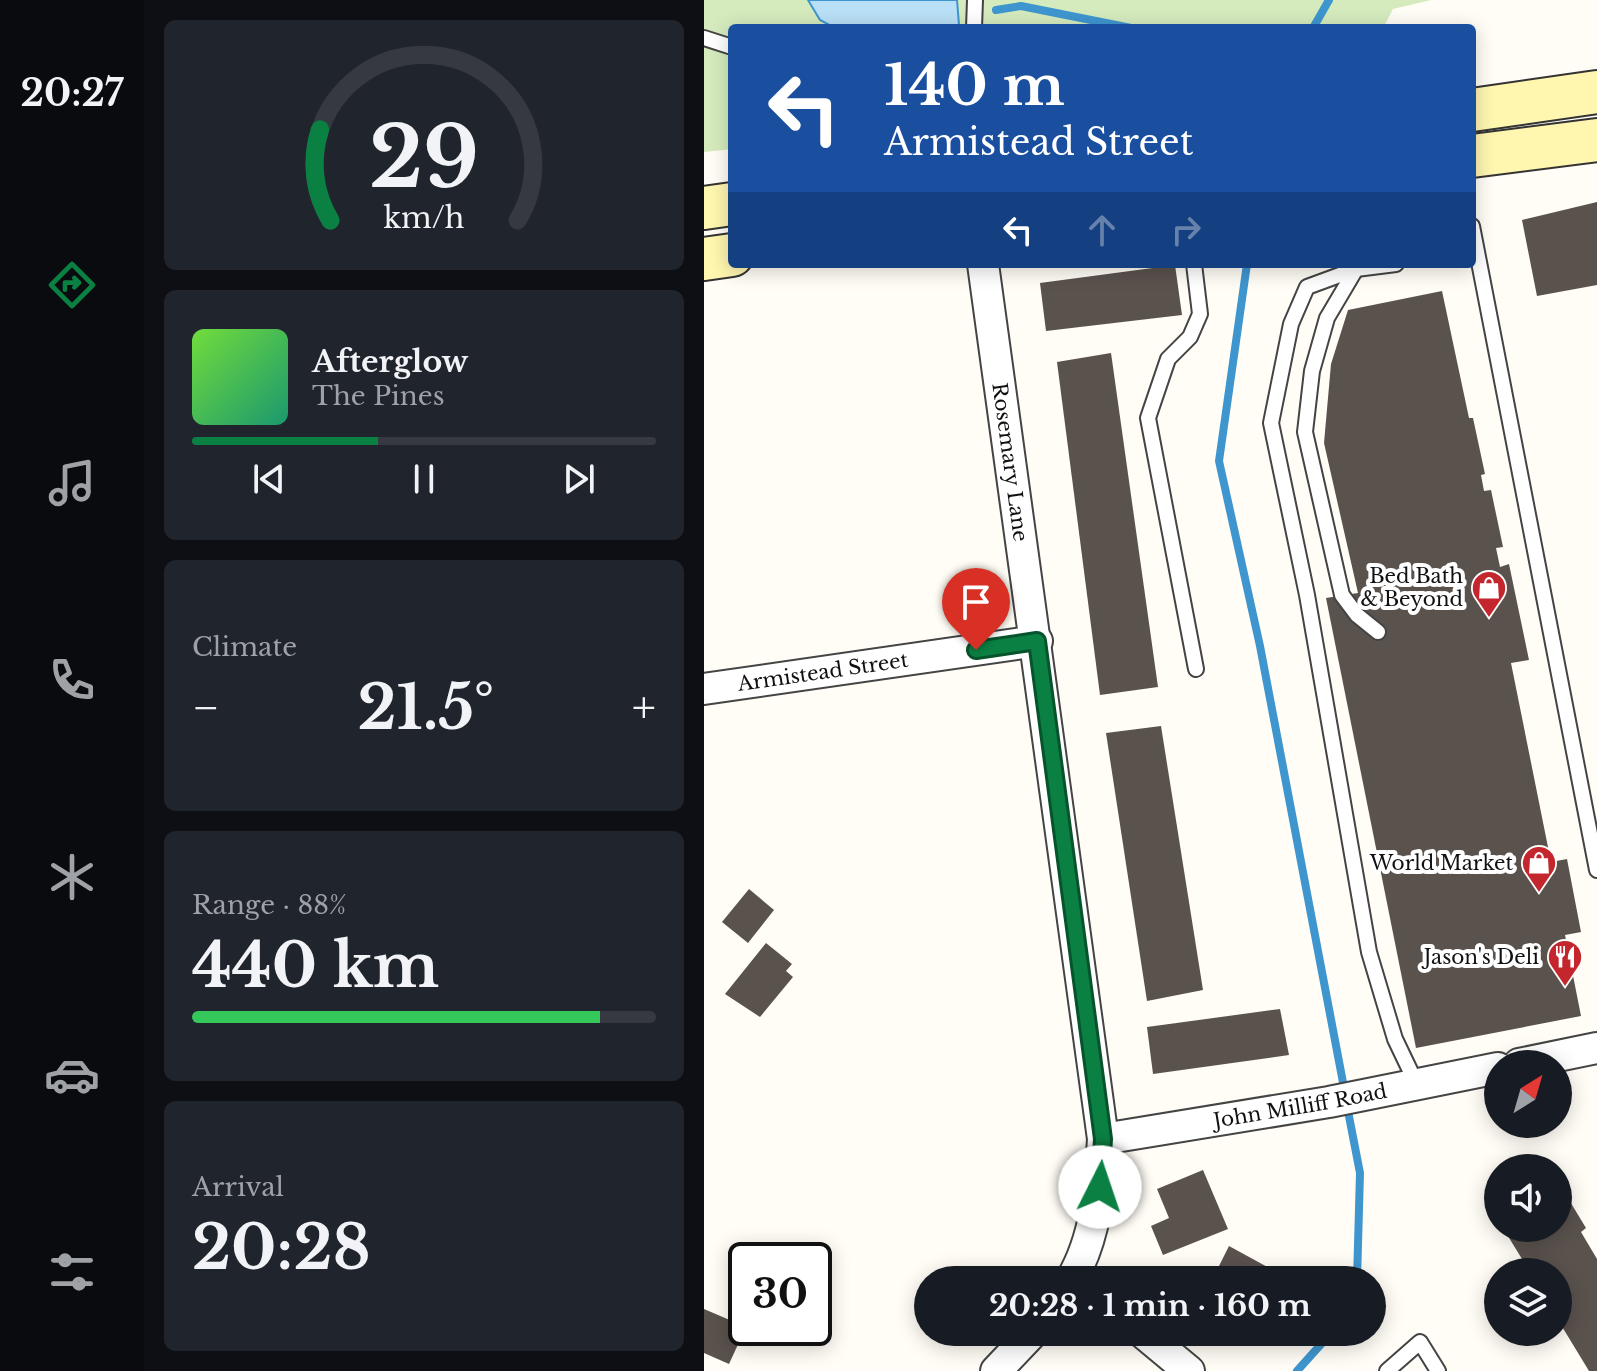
<!DOCTYPE html>
<meta charset="utf-8">
<style>
:root{--surface:#171b24;--page:#20242c;--text:#f1f3f6;--muted:#9ea1a6;--line:#363941;--accent:#0b8043}
body{margin:0;font-family:"Libre Baskerville",serif;background:var(--page);color:var(--text);height:100vh;display:flex;flex-direction:column;font-size:30px;white-space:nowrap}
*{box-sizing:border-box;margin:0}
p{font-size:26px;color:var(--muted)}
.icon{flex:none;width:44px;height:44px;fill:none;stroke:currentColor;stroke-width:2;stroke-linecap:round;stroke-linejoin:round}
.map{position:relative;flex:1;overflow:hidden}
.drawer{display:flex;flex-direction:column;gap:20px;padding:20px;background:#0d0f14;width:560px}
.drawer>*{flex:none}
.guide{position:absolute;left:24px;top:24px;width:748px;height:244px;border-radius:8px;box-shadow:0 4px 20px #0003;background:#1a4fa0;color:#fff;overflow:hidden}
.needle{width:52px;rotate:37deg}
.buttons{position:absolute;left:780px;top:1050px;display:grid;gap:16px}
.buttons a{display:grid;place-items:center;width:88px;height:88px;border-radius:50%;background:var(--surface);box-shadow:0 4px 20px #0003;font-size:40px}
.speed{position:absolute;left:24px;top:1242px;display:flex;gap:16px;font-size:40px;font-weight:700;text-align:center}
.speed>*{display:grid;place-content:center;width:104px;height:104px;border-radius:50%;background:var(--surface);box-shadow:0 4px 20px #0003;line-height:1}
.speed .limit{border:4px solid #111;border-radius:12px;background:#fff;color:#111}
.pin{position:absolute;display:grid;place-items:center;width:68px;height:68px;color:#fff;margin:-82px -34px;border-radius:50% 50% 50% 0;rotate:-45deg;box-shadow:0 0 8px #0007}
.pin .icon{rotate:45deg}
.me{position:absolute;width:88px;margin:-44px;rotate:4deg;stroke-linejoin:round;filter:drop-shadow(0 0 6px #0008)}
.turn{display:flex;align-items:center;gap:28px;height:168px;padding:0 24px;font-size:36px}
.turn .icon{width:104px;height:104px;stroke-width:2.5}
.turn b{display:block;font-size:56px;line-height:68px}
.lanes{display:flex;align-items:center;height:76px;padding:0 24px;background:#0003;justify-content:center;gap:40px;direction:ltr}
.lanes .off{opacity:.35}
.big{font-size:60px;font-weight:700;line-height:1.1}
.drawer .widget{flex:1;display:flex;flex-direction:column;justify-content:center;gap:12px;min-width:0;padding:0 28px;border-radius:12px;background:var(--page)}
.drawer .dial{align-items:center;gap:0}
.dial svg{height:208px;overflow:visible;fill:none;stroke:var(--line);stroke-width:7;stroke-linecap:round;text-anchor:middle}
.dial text{fill:var(--text);stroke:none}
.song{display:flex;align-items:center;gap:24px}
.cover{width:96px;height:96px;border-radius:12px;background:linear-gradient(135deg,hsl(100 70% 55%),hsl(160 70% 35%))}
.played{height:8px;border-radius:4px;background:linear-gradient(90deg,var(--accent) 40%,var(--line) 40%)}
.keys{display:flex;justify-content:space-around;direction:ltr}
.heat{display:flex;justify-content:space-between;align-items:center;font-size:44px;direction:ltr}
.charge{height:12px;border-radius:6px;background:linear-gradient(90deg,#34c759 88%,var(--line) 0)}
.trip{position:absolute;left:210px;top:1266px;width:472px;height:80px;border-radius:40px;background:var(--surface);box-shadow:0 4px 20px #0003;font-weight:700;line-height:80px;text-align:center}
main{display:flex;flex:1;min-height:0}
.menu{display:flex;flex-direction:column;width:144px;justify-content:space-around;align-items:center;background:#090b0e;color:var(--muted)}
.menu .icon{width:56px;height:56px}
.menu .current{color:var(--accent)}
.menu b{font-size:36px;color:var(--text)}
.map>svg:first-child{display:block}
.green{fill:#d5ebbd}
.water{fill:#b9e0f7;stroke:#3f96cf;stroke-width:2}
.lines{fill:none;stroke-linecap:round;stroke-linejoin:round}
.stream{stroke:#3f96cf;stroke-width:8}
.building{fill:#5a524d}
.service-casing{stroke:#444;stroke-width:18}
.minor-casing{stroke:#444;stroke-width:34}
.secondary-casing{stroke:#333;stroke-width:46}
.service{stroke:#fff;stroke-width:14}
.minor{stroke:#fff;stroke-width:30}
.secondary{stroke:#fff6b0;stroke-width:42}
.route-casing{stroke:#07532c;stroke-width:20}
.route{stroke:#0b8043;stroke-width:14}
.labels{text-anchor:middle;stroke-width:8;stroke-linejoin:round;paint-order:stroke}
.street-label{font-size:20px;fill:#111;stroke:#fff}
.poi-label{font-size:20px;fill:#111;stroke:#fff;text-anchor:end}
</style>
<main>
<nav class="menu">
<b>20:27</b>
<svg class="icon current" aria-label="directions" viewBox="0 0 24 24"><path d="M12 3l9 9-9 9-9-9zM9 14v-3h6M13 9l2 2-2 2"/></svg>
<svg class="icon" aria-label="music" viewBox="0 0 24 24"><path d="M9 18V5l10-2v13"/><circle cx="6" cy="18" r="3"/><circle cx="16" cy="16" r="3"/></svg>
<svg class="icon" aria-label="phone" viewBox="0 0 24 24"><path d="M5 4h4l2 5-3 2q2 4 5 5l2-3 5 2v4C11 20 4 13 5 4z"/></svg>
<svg class="icon" aria-label="climate" viewBox="0 0 24 24"><path d="M12 3v18M4 7l16 10M4 17L20 7"/></svg>
<svg class="icon" aria-label="car" viewBox="0 0 24 24"><path d="M5 17H2v-5l4-1 3-4h7l3 4 3 1v5h-3M9 17h6M6 11h13"/><circle cx="7" cy="17" r="2"/><circle cx="17" cy="17" r="2"/></svg>
<svg class="icon" aria-label="filters" viewBox="0 0 24 24"><path d="M4 7h16M4 17h16"/><circle cx="9" cy="7" r="2"/><circle cx="15" cy="17" r="2"/></svg>
</nav>
<section class="drawer">
<div class="widget dial"><svg viewBox="0 0 100 80">
<path d="M14 69A42 42 0 1 1 86 69"/>
<path d="M14 69A42 42 0 0 1 10 34" stroke="#0b8043"/>
<text x="50" y="56" font-size="32" font-weight="700">29</text>
<text x="50" y="72" font-size="11">km/h</text>
</svg></div>
<div class="widget">
<div class="song"><i class="cover"></i><div><b>Afterglow</b><p>The Pines</p></div></div>
<div class="played"></div>
<div class="keys"><svg class="icon" aria-label="previous" viewBox="0 0 24 24"><path d="M18 5L8 12l10 7zM5 5v14"/></svg><svg class="icon" aria-label="pause" viewBox="0 0 24 24"><path d="M8 5v14M16 5v14"/></svg><svg class="icon" aria-label="next" viewBox="0 0 24 24"><path d="M6 5l10 7-10 7zM19 5v14"/></svg></div>
</div>
<div class="widget"><p>Climate</p>
<div class="heat"><a>−</a><b class="big">21.5°</b><a>+</a></div>
</div>
<div class="widget"><p>Range · 88%</p><b class="big">440 km</b><div class="charge"></div></div>
<div class="widget"><p>Arrival</p><b class="big">20:28</b></div>
</section>
<div class="map">
<svg width="893" height="1371" viewBox="0 0 893 1371">
<rect width="100%" height="100%" fill="#fffdf5"/>
<polygon class="green" points="0,0 727,0 689,9 679,28 28,28 28,149 0,152"/>
<polygon class="water" points="104,0 253,0 255,25 254,28 131,28 116,20"/>
<g class="lines">
<g class="stream">
<polyline points="292,10 317,6 427,28"/>
<polyline points="609,28 625,0"/>
<polyline points="543,264 515,461 556,646 641,1093"/>
<polyline points="643,1106 656,1173 653,1280"/>
<polyline points="593,1371 628,1332"/>
</g>
</g>
<g class="building">
<polygon points="893,202 893,285 833,296 818,220"/>
<polygon points="471,265 478,315 342,331 336,283"/>
<polygon points="738,291 765,418 769,418 781,474 777,475 780,491 787,490 799,547 792,548 796,567 805,564 825,660 807,663 847,862 863,859 877,932 861,935 877,1016 712,1048 622,598 654,593 620,443 627,364 644,310"/>
<polygon points="407,353 454,687 396,695 353,362"/>
<polygon points="457,726 499,990 443,1001 402,733"/>
<polygon points="45,889 70,910 44,943 18,922"/>
<polygon points="62,943 88,964 82,971 89,977 56,1017 21,994"/>
<polygon points="576,1009 585,1055 449,1074 443,1027"/>
<polygon points="499,1170 524,1229 459,1255 447,1226 465,1218 453,1189"/>
<polygon points="859,1190 882,1228 877,1232 893,1259 893,1371 885,1371 854,1320 854,1272 826,1272 799,1228 854,1228 854,1192"/>
<polygon points="525,1246 582,1277 580,1280 508,1280"/>
<polygon points="0,1309 42,1327 25,1364 0,1353"/>
</g>
<g class="lines">
<defs>
<g id="service">
<polyline points="270,28 271,0"/>
<polyline points="0,38 28,47"/>
<polyline points="768,226 893,870"/>
<polyline points="490,264 496,314 486,337 464,359 444,418 492,669"/>
<polyline points="692,264 652,269 603,287 587,324 567,423 603,595 665,952 691,1039 713,1085"/>
<polyline points="652,269 623,318 608,371 601,432 638,595 653,615 674,632"/>
<polyline points="683,1371 716,1342 734,1371"/>
</g>
<g id="minor">
<path id="s1" d="M 279,264 L 399,1139 C 396,1186 392,1238 367,1280"/>
<path id="s2" d="M 0,689 L 333,641"/>
<polyline points="815,1064 893,1048"/>
<path id="s3" d="M 399,1139 L 625,1102 L 794,1068"/>
<polyline points="438,1332 485,1371"/>
<polyline points="292,1371 329,1332"/>
</g>
<g id="secondary">
<polyline points="768,110 893,92"/>
<polyline points="768,156 893,140"/>
<polyline points="0,208 28,204"/>
<polyline points="0,259 28,255"/>
</g>
</defs>
<use href="#service" class="service-casing"/>
<use href="#minor" class="minor-casing"/>
<use href="#secondary" class="secondary-casing"/>
<use href="#service" class="service"/>
<use href="#minor" class="minor"/>
<use href="#secondary" class="secondary"/>
</g>
<g class="lines">
<defs>
<polyline id="route" points="272,650 333,641 399,1139 396,1187"/>
</defs>
<use href="#route" class="route-casing"/>
<use href="#route" class="route"/>
</g>
<defs>
<symbol id="shop-pin" viewBox="-11 -11 22 30"><path d="M0 17L-7.5 6A9.5 9.5 0 1 1 7.5 6Z" fill="#c4262e" stroke="#fff"/><path d="M-5-2.5h2.3a2.7 3.5 0 0 1 5.4 0H5L5.5 6h-11ZM-1.5-2.5h3a1.5 2.3 0 0 0-3 0Z" fill="#fff"/></symbol>
<symbol id="restaurant-pin" viewBox="-11 -11 22 30"><path d="M0 17L-7.5 6A9.5 9.5 0 1 1 7.5 6Z" fill="#c4262e" stroke="#fff"/><path d="M-5-6h1v4h1v-4h1v4h1v-4h1v5L-1.5 .5V6h-2V.5L-5-1ZM5-6V6H3V1.5H1.5Q1.5-4 5-6Z" fill="#fff"/></symbol>
</defs>
<g fill-rule="evenodd">
<use href="#shop-pin" x="765" y="568" width="40" height="54"/>
<use href="#shop-pin" x="815" y="843" width="40" height="54"/>
<use href="#restaurant-pin" x="841" y="937" width="40" height="54"/>
</g>
<g class="labels">
<g class="street-label">
<text dy="7" stroke="none"><textPath href="#s1" startOffset="200">Rosemary Lane</textPath></text>
<text dy="7" stroke="none"><textPath href="#s2" startOffset="120">Armistead Street</textPath></text>
<text dy="7" stroke="none"><textPath href="#s3" startOffset="200">John Milliff Road</textPath></text>
</g>
<g class="poi-label">
<text x="759" y="583">Bed Bath<tspan x="759" dy="23">&amp; Beyond</tspan></text>
<text x="809" y="870">World Market</text>
<text x="835" y="964">Jason's Deli</text>
</g>
</g>
</svg>
<div class="buttons">
<a><svg class="needle" viewBox="-14 -14 28 28"><path d="M0-13l5 13h-10z" fill="#e53935"/><path d="M0 13l5-13h-10z" fill="#9ea1a6"/></svg></a>
<a><svg class="icon" aria-label="sound" viewBox="0 0 24 24"><path d="M4 9h4l5-4v14l-5-4H4zM17 9q2 3 0 6"/></svg></a>
<a><svg class="icon" aria-label="layers" viewBox="0 0 24 24"><path d="M12 4l9 5-9 5-9-5zM3 14l9 5 9-5"/></svg></a>
</div>
<div class="speed"><div class="limit">30</div></div>
<div class="pin" style="left:272px;top:650px;background:#d93025"><svg class="icon" aria-label="arrive" viewBox="0 0 24 24"><path d="M6 21V4h12l-3 4 3 4H6"/></svg></div>
<svg class="me" style="left:396px;top:1187px" viewBox="-20 -20 40 40"><circle r="19" fill="#fff"/><path d="M0-13L10 11 0 6-10 11z" fill="#0b8043"/></svg>
<div class="trip">20:28 · 1 min · 160 m</div>
<div class="guide">
<div class="turn"><svg class="icon" aria-label="left" viewBox="0 0 24 24"><path d="M17 20v-9H6M10 6l-5 5 5 5"/></svg><div><b>140 m</b>Armistead Street</div></div>
<div class="lanes"><svg class="icon" aria-label="left" viewBox="0 0 24 24"><path d="M17 20v-9H6M10 6l-5 5 5 5"/></svg><svg class="icon off" aria-label="ahead" viewBox="0 0 24 24"><path d="M12 20V5M6 11l6-6 6 6"/></svg><svg class="icon off" aria-label="right" viewBox="0 0 24 24"><path d="M7 20v-9h11M14 6l5 5-5 5"/></svg></div>
</div>
</div>
</main>
